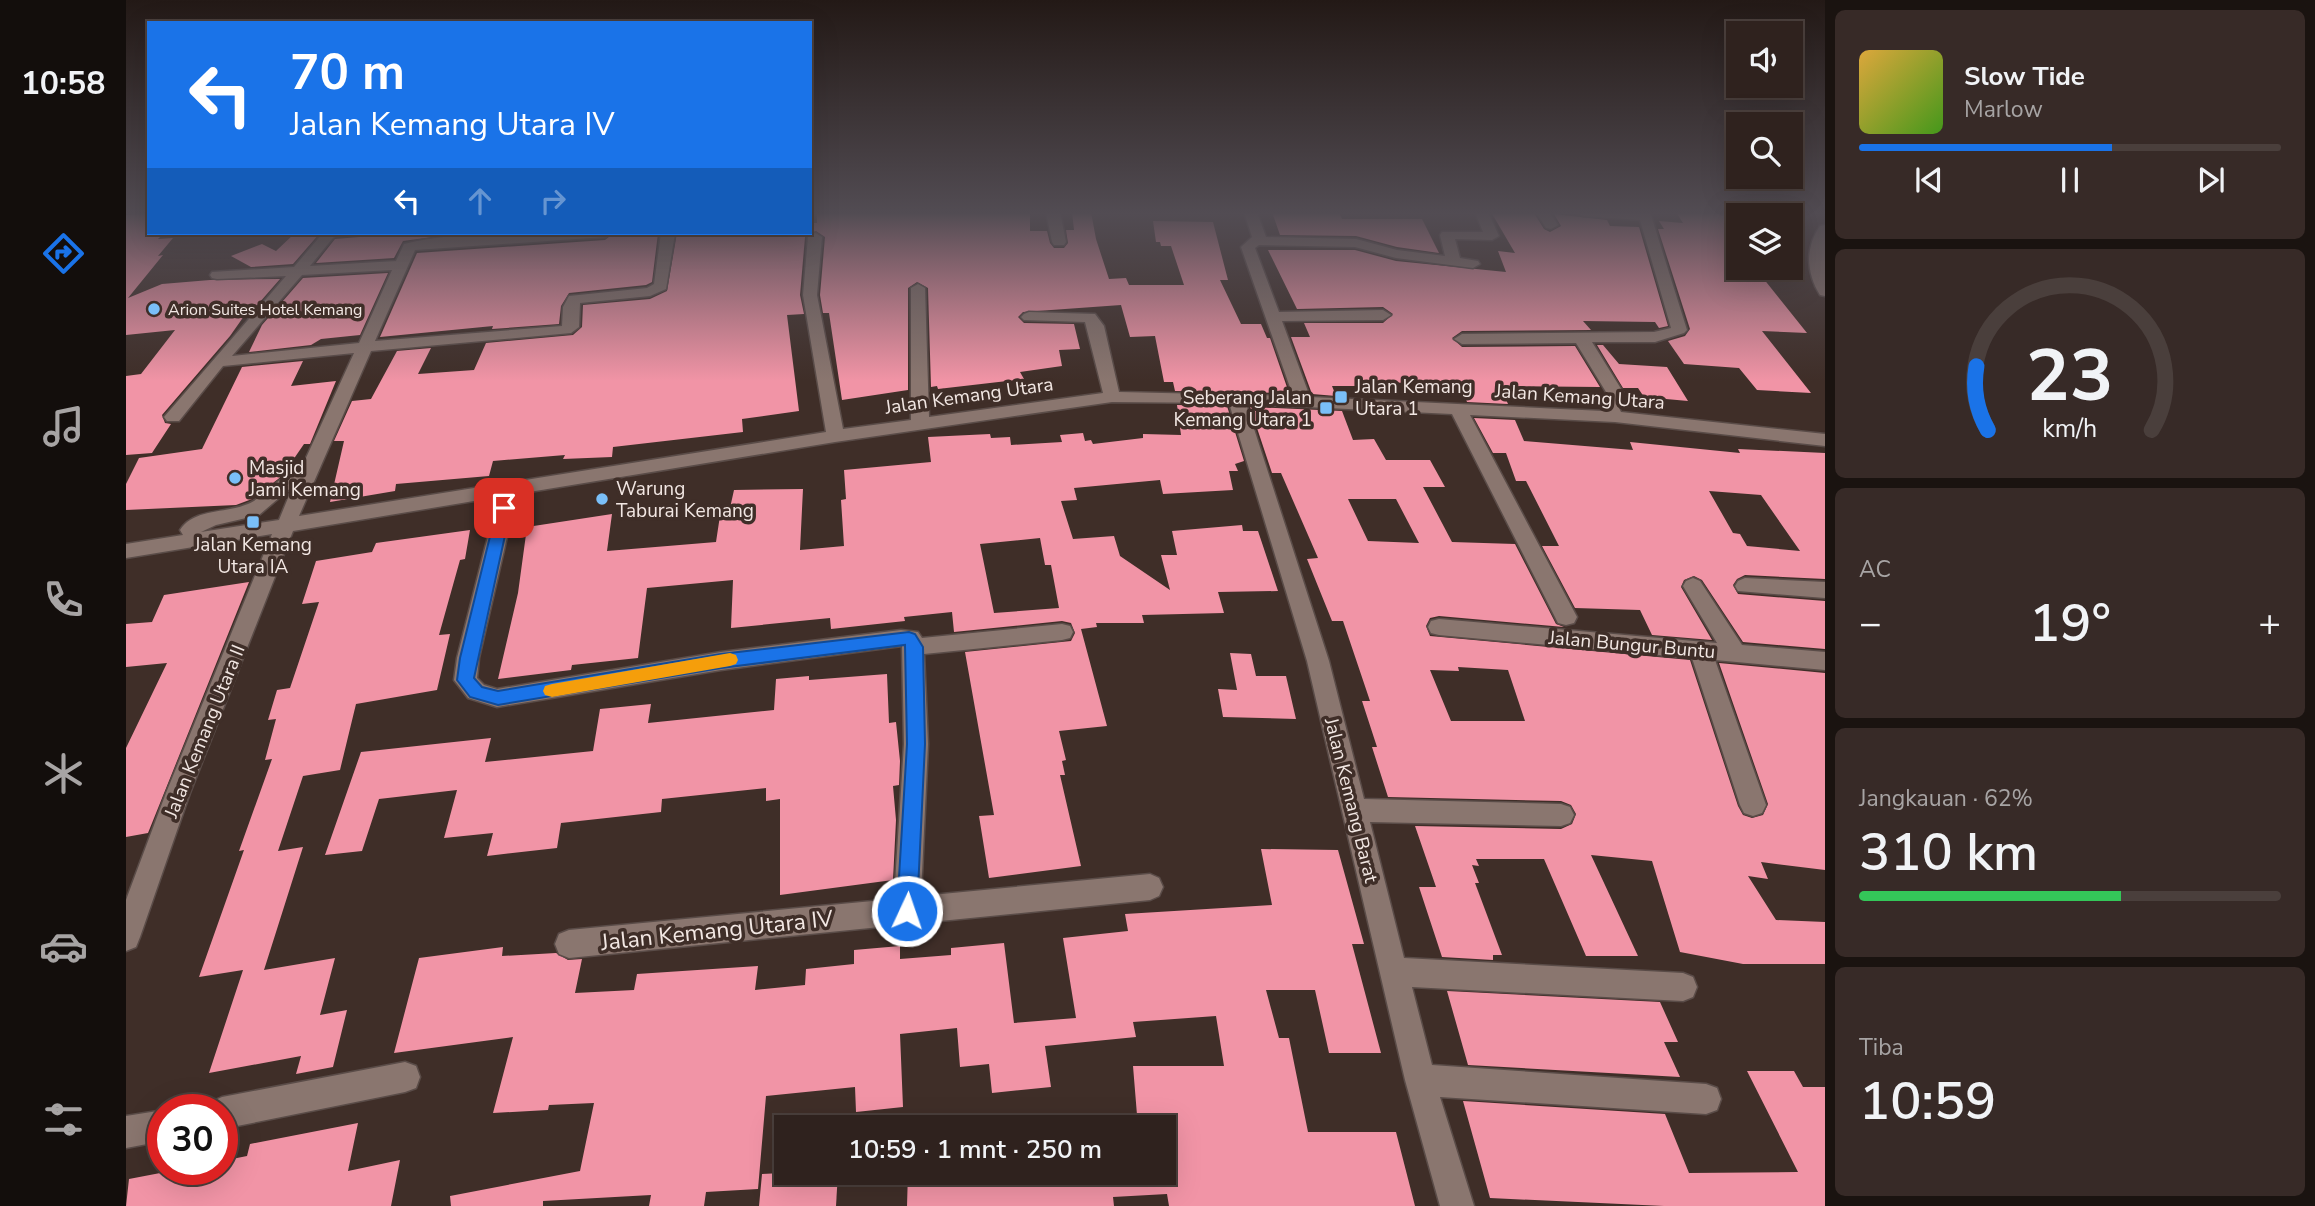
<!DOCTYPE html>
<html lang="id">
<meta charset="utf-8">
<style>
:root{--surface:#2f221e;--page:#372a27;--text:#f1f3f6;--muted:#a7a4a4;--line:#4a3f3c;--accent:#1a73e8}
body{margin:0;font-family:"Nunito Sans",sans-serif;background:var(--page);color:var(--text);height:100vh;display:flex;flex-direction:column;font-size:26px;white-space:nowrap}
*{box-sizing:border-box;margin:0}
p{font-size:23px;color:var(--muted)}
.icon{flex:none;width:38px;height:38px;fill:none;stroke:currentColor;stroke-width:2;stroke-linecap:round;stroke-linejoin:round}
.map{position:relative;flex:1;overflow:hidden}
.sheet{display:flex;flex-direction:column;gap:10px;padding:10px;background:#1a1310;width:490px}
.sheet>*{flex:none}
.hud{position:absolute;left:21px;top:21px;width:665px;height:214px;border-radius:0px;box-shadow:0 7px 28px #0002,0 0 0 2px var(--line);background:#1a73e8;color:#fff;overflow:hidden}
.controls{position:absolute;left:1600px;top:21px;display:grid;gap:14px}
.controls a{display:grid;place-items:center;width:77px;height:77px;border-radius:0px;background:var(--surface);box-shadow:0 7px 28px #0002,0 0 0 2px var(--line);font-size:35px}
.speed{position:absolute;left:21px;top:1094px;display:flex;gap:14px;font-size:35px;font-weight:700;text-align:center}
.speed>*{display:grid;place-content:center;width:91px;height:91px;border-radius:50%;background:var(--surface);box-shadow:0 7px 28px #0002,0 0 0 2px var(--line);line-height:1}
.speed .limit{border:10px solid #d22;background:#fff;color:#111}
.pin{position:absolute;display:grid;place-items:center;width:60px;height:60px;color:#fff;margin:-30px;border-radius:14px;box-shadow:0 4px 10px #0006}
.me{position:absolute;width:77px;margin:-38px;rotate:3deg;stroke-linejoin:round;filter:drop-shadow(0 0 5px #0008)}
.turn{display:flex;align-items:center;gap:24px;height:147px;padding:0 28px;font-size:32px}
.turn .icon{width:91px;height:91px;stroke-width:2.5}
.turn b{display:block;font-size:49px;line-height:60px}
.lanes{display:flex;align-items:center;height:66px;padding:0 28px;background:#0003;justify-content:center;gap:35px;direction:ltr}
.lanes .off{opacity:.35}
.big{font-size:52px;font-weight:600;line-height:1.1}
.sheet .widget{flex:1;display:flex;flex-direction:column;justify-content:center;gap:10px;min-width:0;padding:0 24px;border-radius:10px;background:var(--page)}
.sheet .dial{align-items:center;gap:0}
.dial svg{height:182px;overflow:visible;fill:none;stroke:var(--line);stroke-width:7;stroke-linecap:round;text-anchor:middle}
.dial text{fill:var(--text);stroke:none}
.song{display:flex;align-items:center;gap:21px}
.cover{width:84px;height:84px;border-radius:10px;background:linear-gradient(135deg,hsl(40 70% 55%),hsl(100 70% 35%))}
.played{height:7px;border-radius:4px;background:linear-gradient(90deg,var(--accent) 60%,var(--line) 60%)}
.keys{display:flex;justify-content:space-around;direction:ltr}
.heat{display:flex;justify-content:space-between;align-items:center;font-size:38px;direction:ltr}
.charge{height:10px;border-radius:5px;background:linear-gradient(90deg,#34c759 62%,var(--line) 0)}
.trip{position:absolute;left:648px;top:1115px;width:402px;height:70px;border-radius:0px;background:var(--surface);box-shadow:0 7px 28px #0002,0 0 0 2px var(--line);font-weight:600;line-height:70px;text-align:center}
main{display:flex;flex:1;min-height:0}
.tabs{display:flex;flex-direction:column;width:126px;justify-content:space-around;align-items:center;background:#130e0c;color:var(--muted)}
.tabs .icon{width:49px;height:49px}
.tabs .current{color:var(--accent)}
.tabs b{font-size:32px;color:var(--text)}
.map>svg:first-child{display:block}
.building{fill:#f194a6;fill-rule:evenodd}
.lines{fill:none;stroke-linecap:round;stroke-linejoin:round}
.minor-casing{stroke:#5a4c48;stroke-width:3}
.minor{fill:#8a766f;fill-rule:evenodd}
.route{fill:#1a73e8;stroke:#114b97;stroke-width:2}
.slow{fill:#f59e0b}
.poi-dot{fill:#7abff8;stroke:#3f2e28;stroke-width:2.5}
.labels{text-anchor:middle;stroke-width:7;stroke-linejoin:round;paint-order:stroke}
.far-poi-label{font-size:16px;fill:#f2e7e3;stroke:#3f2e28;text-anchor:start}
.poi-label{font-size:19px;fill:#f2e7e3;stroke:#3f2e28;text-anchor:start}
.street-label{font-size:19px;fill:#f2e7e3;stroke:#3f2e28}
.near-street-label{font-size:23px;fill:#f2e7e3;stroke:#3f2e28}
</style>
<main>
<nav class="tabs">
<b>10:58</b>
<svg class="icon current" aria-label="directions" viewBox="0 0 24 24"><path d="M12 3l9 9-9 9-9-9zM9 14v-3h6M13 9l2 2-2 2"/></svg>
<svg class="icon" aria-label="music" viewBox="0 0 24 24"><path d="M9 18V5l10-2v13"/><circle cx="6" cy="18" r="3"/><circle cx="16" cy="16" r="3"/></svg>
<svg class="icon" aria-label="phone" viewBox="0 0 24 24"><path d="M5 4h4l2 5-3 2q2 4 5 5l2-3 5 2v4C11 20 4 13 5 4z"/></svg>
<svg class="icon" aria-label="climate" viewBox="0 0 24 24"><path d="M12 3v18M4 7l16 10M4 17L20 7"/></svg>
<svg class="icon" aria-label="car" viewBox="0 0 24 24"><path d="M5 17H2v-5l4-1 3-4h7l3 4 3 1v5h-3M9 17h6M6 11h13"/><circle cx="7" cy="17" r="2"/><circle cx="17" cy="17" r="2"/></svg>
<svg class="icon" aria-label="filters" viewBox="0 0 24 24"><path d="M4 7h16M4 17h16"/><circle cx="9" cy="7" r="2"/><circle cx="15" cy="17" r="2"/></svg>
</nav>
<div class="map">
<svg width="1699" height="1206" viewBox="0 0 1699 1206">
<rect width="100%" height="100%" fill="#3f2e28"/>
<g class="building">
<polygon points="709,212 904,212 904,231 921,231 924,243 928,248 938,248 942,243 940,230 948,230 946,212 965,212 970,239 983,279 1000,278 1003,285 1058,285 1045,246 1035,246 1034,242 1030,242 1027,221 1087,222 1102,280 1094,280 1115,324 1135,324 1141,338 1144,338 1163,393 1049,391 1047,382 1038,382 1029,336 1004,337 995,305 897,312 892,317 898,323 948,324 954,349 933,350 936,366 894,372 898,379 812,389 811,386 805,387 802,288 791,282 782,288 782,390 716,400 703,313 697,313 694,295 699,237 690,231 684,233 684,223 691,223 691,214"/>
<polygon points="1146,212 1213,212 1216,219 1296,219 1313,253 1271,247 1230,236 1154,235"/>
<polygon points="1365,212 1408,213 1418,229 1424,232 1435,226 1428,214 1481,220 1484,226 1513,227 1542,326 1533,328 1529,322 1457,321 1465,330 1336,331 1326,338 1336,347 1449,346 1474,387 1374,386 1382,404 1341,402 1335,386 1243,381 1245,386 1206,386 1210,396 1186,394 1165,337 1184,337 1178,323 1257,323 1267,314 1257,307 1171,309 1142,250 1229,250 1270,261 1380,272 1372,251 1389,253"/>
<polygon points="1550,212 1612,212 1612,268 1629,268 1681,333 1636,331 1685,393 1631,390 1613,368 1558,364 1542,341 1559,336 1564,329 1532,229 1538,229 1533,221 1557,223"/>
<polygon points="23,214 23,233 38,233 32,239 47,238 32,256 37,255 2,298 36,284 84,280 154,279 126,311 123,309 104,336 36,415 39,423 45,424 26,453 0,455 0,376 15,374 49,330 0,335 0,215"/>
<polygon points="169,233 194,233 167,264 125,267 105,256 136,244 150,251"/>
<polygon points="283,233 335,233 277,241 268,258 190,263 209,239"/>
<polygon points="488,233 532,233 526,282 520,285 443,293 435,306 433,324 366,329 367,326 254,337 291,253 479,240"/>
<polygon points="551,233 627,236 628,233 684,233 679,237 674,295 678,314 661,315 673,411 616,419 617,432 487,447 486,457 437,459 439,455 367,461 363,476 270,484 269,491 204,502 218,441 208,441 226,401 245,399 271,351 305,348 292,374 348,370 360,343 447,335 456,327 457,305 524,299 541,291"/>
<polygon points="262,273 234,335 195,339 185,345 123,352 136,325 177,278"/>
<polygon points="1471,345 1477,345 1493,364 1541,367 1562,401 1518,397 1512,388 1497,388"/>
<polygon points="177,361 165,386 210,381 184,444 178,444 156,476 126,499 110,505 0,510 0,484 13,458 76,449 116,367"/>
<path d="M 1051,405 L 1101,406 L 1118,461 L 1109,464 L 1112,471 L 1103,471 L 1107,490 L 1037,494 L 1034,480 L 948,488 L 951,500 L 935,501 L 947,539 L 988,536 L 994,556 L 1044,590 L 1035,555 L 1051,555 L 1046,531 L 1116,525 L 1117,531 L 1132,531 L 1152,591 L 1092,592 L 1098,613 L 1016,615 L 1018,623 L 970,623 L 971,627 L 955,629 L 981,726 L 933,731 L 940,760 L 936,761 L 939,775 L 934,775 L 955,866 L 863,878 L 853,816 L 868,815 L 839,652 L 945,641 L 949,633 L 945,623 L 936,621 L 828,632 L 826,612 L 778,617 L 779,621 L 705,629 L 704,618 L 605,628 L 607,580 L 521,588 L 512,658 L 446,665 L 445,670 L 372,679 L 392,593 L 401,527 L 486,514 L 481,551 L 590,542 L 595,509 L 604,508 L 608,490 L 677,489 L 674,550 L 718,546 L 715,500 L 720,499 L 718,470 L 805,462 L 802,437 L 864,434 L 865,438 L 884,437 L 885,445 L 936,442 L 934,435 L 957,433 L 959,441 L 965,440 L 967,444 L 1017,438 L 1017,434 L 1055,435 ZM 914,538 L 919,565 L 925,565 L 933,608 L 868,613 L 854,544 Z"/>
<path d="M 1124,407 L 1216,411 L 1227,440 L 1248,439 L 1260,460 L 1304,460 L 1319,487 L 1297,487 L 1326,542 L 1389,544 L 1430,624 L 1438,627 L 1313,616 L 1304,618 L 1300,626 L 1304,636 L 1564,660 L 1612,806 L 1617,815 L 1626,818 L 1637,815 L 1642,804 L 1593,663 L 1699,673 L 1699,870 L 1635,862 L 1642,879 L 1622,876 L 1650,920 L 1699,922 L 1699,964 L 1617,964 L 1554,952 L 1526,861 L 1465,855 L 1512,956 L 1460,956 L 1418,859 L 1350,859 L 1353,866 L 1346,865 L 1353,883 L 1349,883 L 1376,955 L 1367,955 L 1367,960 L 1316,957 L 1293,887 L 1310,887 L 1289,826 L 1435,829 L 1446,824 L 1450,814 L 1445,805 L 1435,801 L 1262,797 L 1246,747 L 1251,747 L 1236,701 L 1244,701 L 1217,621 L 1206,621 L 1181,559 L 1192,558 L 1155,473 L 1146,473 ZM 1222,499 L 1270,499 L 1293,543 L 1242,541 ZM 1332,667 L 1382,670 L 1399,721 L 1325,721 L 1304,670 L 1333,671 Z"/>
<path d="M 1348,418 L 1389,420 L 1398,441 L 1507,450 L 1504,442 L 1614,453 L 1612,449 L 1699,453 L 1699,579 L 1619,575 L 1611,579 L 1607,585 L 1612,594 L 1699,601 L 1699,649 L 1617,642 L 1576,580 L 1568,576 L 1558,580 L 1555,587 L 1586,640 L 1526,635 L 1514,610 L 1449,608 L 1416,546 L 1433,546 L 1400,481 L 1390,481 L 1380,453 L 1367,453 ZM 1583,491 L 1635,495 L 1674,551 L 1621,546 L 1614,534 L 1607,533 Z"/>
<polygon points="344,530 339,559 334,560 313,635 324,634 311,690 230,704 214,770 177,776 152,851 177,847 138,970 209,958 194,1015 221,1010 207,1067 170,1074 175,1056 83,1073 117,970 73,977 118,850 113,851 146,759 139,760 150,719 142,720 151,690 164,688 193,602 176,604 190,561 246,552 250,543"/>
<polygon points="123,582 22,833 0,837 0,748 41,663 0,667 0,624 26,622 38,595"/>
<polygon points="1104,653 1125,654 1130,676 1160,676 1170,719 1097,717 1092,689 1111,690"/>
<polygon points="761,674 763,723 770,722 774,761 773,785 767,786 770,820 767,880 654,895 654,799 640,801 640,788 536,799 535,812 435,823 431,848 361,856 367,833 318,838 331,790 253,799 236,851 199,855 235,752 365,738 359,762 467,751 474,709 525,704 522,723 648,710 650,679 683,676 683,680"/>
<polygon points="1135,849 1212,850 1238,944 1226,944 1255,1053 1203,1053 1189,990 1140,990 1153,1038 1163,1038 1182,1132 1270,1132 1289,1206 1043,1206 1041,1194 987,1197 988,1206 781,1206 782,1172 1038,1172 1038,1127 1033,1127 1032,1115 1011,1115 1007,1066 1098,1066 1090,1016 1007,1022 1010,1037 919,1046 925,1087 866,1093 863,1064 834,1067 831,1028 774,1034 777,1107 730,1112 729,1087 640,1096 632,1189 580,1192 578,1206 523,1206 525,1195 417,1201 417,1206 325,1206 324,1196 454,1171 468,1103 423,1105 422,1110 367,1113 387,1037 268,1053 293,958 377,947 376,956 430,953 442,960 456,959 449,993 508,990 511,974 632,966 629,990 679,985 680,969 728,964 728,950 774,946 774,959 825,955 825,948 878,943 888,1023 950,1018 937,938 1002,931 999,914 1146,905"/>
<polygon points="1321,991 1534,1002 1552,1042 1538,1042 1554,1077 1342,1065"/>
<polygon points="1621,1071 1668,1071 1677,1087 1699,1087 1699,1206 1538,1206 1364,1198 1337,1101 1539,1114 1563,1173 1672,1172"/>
<polygon points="232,1123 222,1171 274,1160 265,1206 0,1206 3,1179 55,1169 96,1169 96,1161 121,1156 124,1144"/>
<polygon points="676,1172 712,1172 710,1206 633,1206 636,1174"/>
</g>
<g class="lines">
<defs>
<g id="minor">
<polygon points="920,212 934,212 940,242 938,245 928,245 926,242"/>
<path d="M 1118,212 L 1131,212 L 1140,237 L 1230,239 L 1271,250 L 1319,256 L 1314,235 L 1316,232 L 1357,232 L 1349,212 L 1362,212 L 1373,236 L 1366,240 L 1329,239 L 1334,258 L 1352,261 L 1354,264 L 1347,268 L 1270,258 L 1229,247 L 1133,245 L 1129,248 L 1153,312 L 1257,310 L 1265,315 L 1257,320 L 1156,321 L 1184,397 L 1477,411 L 1473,402 L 1480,392 L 1450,343 L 1336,344 L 1328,339 L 1336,334 L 1528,332 L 1545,328 L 1514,220 L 1457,216 L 1451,212 L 1524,212 L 1561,330 L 1558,333 L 1529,342 L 1466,342 L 1497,392 L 1490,402 L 1495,412 L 1699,434 L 1699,446 L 1489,422 L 1344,415 L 1451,617 L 1448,623 L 1440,625 L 1432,623 L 1429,617 L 1326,414 L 1120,404 L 1203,661 L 1238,799 L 1435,804 L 1444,807 L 1448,815 L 1444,823 L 1435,826 L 1244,822 L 1278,958 L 1557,973 L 1567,977 L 1571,987 L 1567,997 L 1557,1001 L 1286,987 L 1306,1065 L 1580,1084 L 1591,1088 L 1595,1099 L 1591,1110 L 1580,1114 L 1314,1097 L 1348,1206 L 1314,1206 L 1279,1080 L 1181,661 L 1103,403 L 986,402 L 709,442 L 391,494 L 353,658 L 351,678 L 358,685 L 371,689 L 595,652 L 775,630 L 792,632 L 796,638 L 936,624 L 944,626 L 947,632 L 944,638 L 936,640 L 798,654 L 802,744 L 795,896 L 1024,874 L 1033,878 L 1037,887 L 1033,896 L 1024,900 L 443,958 L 433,954 L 429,944 L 433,934 L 443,930 L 768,899 L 778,744 L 776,646 L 595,670 L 371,707 L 342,698 L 328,680 L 331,658 L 372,497 L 167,531 L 64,793 L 14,937 L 10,947 L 0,951 L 0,900 L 40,793 L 146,534 L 0,558 L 0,544 L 57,535 L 54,530 C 67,509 99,513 119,505 C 142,497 146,478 174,471 L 228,353 L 97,366 L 53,421 L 41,421 L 38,417 L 160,276 L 91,279 L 86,278 L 84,275 L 86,272 L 168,267 L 197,233 L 211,233 L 184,266 L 270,261 L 278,244 C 339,229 422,233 486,233 L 479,237 L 289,250 L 249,341 L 436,326 L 437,307 L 443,296 L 521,288 L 528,284 L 535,233 L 549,233 L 540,289 L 524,296 L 454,303 L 453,327 L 445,333 L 245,351 L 173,516 L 700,432 L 677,295 L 682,237 L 689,233 L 696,237 L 691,295 L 717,429 L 785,420 L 785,288 L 792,284 L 799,288 L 803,417 L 977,393 L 959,322 L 898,320 L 895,317 L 898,314 L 903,312 L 969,314 L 978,326 L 993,392 L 1167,396 L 1115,247 L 1126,237 ZM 266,270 L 233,343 L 106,356 L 176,275 ZM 167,486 L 153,520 L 75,532 L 90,525 L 133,515 Z"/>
<polygon points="1410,212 1423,212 1432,225 1425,229 1420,228"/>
<path d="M 1699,225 L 1699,296 L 1694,295 C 1680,273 1679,247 1694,226 Z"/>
<polygon points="1567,578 1574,581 1616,645 1699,652 1699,670 1589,660 1640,805 1636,813 1627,816 1618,813 1614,805 1566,658 1313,635 1305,633 1302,627 1305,621 1313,619 1591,643 1557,586 1560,581"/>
<polygon points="1619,578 1699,582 1699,598 1612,591 1609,586 1612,581"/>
<polygon points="279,1062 290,1066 294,1077 290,1088 279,1092 96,1129 96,1110 82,1110 85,1102 96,1097"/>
<polygon points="38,1110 37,1141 0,1148 0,1116"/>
</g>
</defs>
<use href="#minor" class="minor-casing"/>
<use href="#minor" class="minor"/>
</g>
<linearGradient id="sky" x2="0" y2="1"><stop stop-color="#231916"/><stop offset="0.56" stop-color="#524c53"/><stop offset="1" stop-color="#524c53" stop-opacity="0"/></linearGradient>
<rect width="1699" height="381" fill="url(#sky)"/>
<polygon class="route" points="378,503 385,508 348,678 356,687 372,691 595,654 783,632 789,634 797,647 799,744 791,911 788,918 781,921 774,918 771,911 781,744 779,645 595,668 372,705 344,697 331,680 334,658 371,508"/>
<polygon class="slow" points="604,653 610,655 612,660 610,664 604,666 426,697 419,695 417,691 419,686 426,684"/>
<g class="poi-dot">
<circle cx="28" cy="309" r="7"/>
<rect x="1208" y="390" width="14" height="14" rx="3.5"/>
<rect x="1193" y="401" width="14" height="14" rx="3.5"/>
<circle cx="109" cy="478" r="7"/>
<circle cx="476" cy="499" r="7"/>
<rect x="120" y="515" width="14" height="14" rx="3.5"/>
</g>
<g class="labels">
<g class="far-poi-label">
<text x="42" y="315">Arion Suites Hotel Kemang</text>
</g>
<g class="poi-label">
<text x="1229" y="393">Jalan Kemang<tspan x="1229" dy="22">Utara 1</tspan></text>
<text x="1186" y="404" text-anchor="end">Seberang Jalan<tspan x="1186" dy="22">Kemang Utara 1</tspan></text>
<text x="123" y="474">Masjid<tspan x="123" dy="22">Jami Kemang</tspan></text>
<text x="490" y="495">Warung<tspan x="490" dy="22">Taburai Kemang</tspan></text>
<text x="127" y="551" text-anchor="middle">Jalan Kemang<tspan x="127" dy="22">Utara IA</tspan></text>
</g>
<g class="street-label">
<text transform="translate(843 395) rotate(-8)" y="7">Jalan Kemang Utara</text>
<text transform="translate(1454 396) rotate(4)" y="7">Jalan Kemang Utara</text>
<text transform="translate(1506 644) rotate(5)" y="7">Jalan Bungur Buntu</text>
<text transform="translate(78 731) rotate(-68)" y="7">Jalan Kemang Utara II</text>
<text transform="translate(1226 800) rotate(76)" y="7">Jalan Kemang Barat</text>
</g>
<g class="near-street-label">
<text transform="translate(591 930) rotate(-6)" y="8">Jalan Kemang Utara IV</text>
</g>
</g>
</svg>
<div class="controls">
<a><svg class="icon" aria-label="sound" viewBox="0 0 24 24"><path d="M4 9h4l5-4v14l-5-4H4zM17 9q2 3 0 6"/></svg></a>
<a><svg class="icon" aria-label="search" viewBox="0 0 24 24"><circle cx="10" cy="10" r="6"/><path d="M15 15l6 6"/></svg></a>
<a><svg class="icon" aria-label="layers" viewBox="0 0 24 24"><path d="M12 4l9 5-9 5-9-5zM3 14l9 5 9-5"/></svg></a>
</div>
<div class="speed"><div class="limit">30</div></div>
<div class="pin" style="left:378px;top:508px;background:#d93025"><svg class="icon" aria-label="arrive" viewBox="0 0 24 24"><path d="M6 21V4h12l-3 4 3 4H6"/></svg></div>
<svg class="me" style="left:781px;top:911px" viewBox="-20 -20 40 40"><circle r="17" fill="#1a73e8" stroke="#fff" stroke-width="3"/><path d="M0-11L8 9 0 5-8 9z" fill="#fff"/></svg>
<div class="trip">10:59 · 1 mnt · 250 m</div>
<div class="hud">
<div class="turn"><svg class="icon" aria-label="left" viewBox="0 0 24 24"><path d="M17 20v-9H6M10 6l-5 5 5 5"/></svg><div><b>70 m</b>Jalan Kemang Utara IV</div></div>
<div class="lanes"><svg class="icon" aria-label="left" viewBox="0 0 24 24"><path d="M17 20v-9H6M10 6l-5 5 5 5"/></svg><svg class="icon off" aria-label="ahead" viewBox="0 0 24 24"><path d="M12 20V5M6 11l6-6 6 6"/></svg><svg class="icon off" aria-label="right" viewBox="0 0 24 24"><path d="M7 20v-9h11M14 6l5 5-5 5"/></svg></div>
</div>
</div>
<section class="sheet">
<div class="widget">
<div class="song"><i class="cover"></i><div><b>Slow Tide</b><p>Marlow</p></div></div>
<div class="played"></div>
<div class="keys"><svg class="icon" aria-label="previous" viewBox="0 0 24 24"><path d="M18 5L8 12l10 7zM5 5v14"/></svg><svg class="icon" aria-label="pause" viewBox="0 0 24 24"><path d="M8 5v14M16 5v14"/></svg><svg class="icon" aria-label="next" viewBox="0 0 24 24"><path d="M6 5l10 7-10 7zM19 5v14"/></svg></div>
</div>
<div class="widget dial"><svg viewBox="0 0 100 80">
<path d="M14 69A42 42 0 1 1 86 69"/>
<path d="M14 69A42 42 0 0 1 9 41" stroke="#1a73e8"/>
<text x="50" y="56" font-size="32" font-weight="700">23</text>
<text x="50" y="72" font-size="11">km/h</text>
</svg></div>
<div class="widget"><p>AC</p>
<div class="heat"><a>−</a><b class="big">19°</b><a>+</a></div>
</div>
<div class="widget"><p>Jangkauan · 62%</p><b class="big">310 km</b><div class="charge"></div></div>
<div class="widget"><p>Tiba</p><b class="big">10:59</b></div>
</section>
</main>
